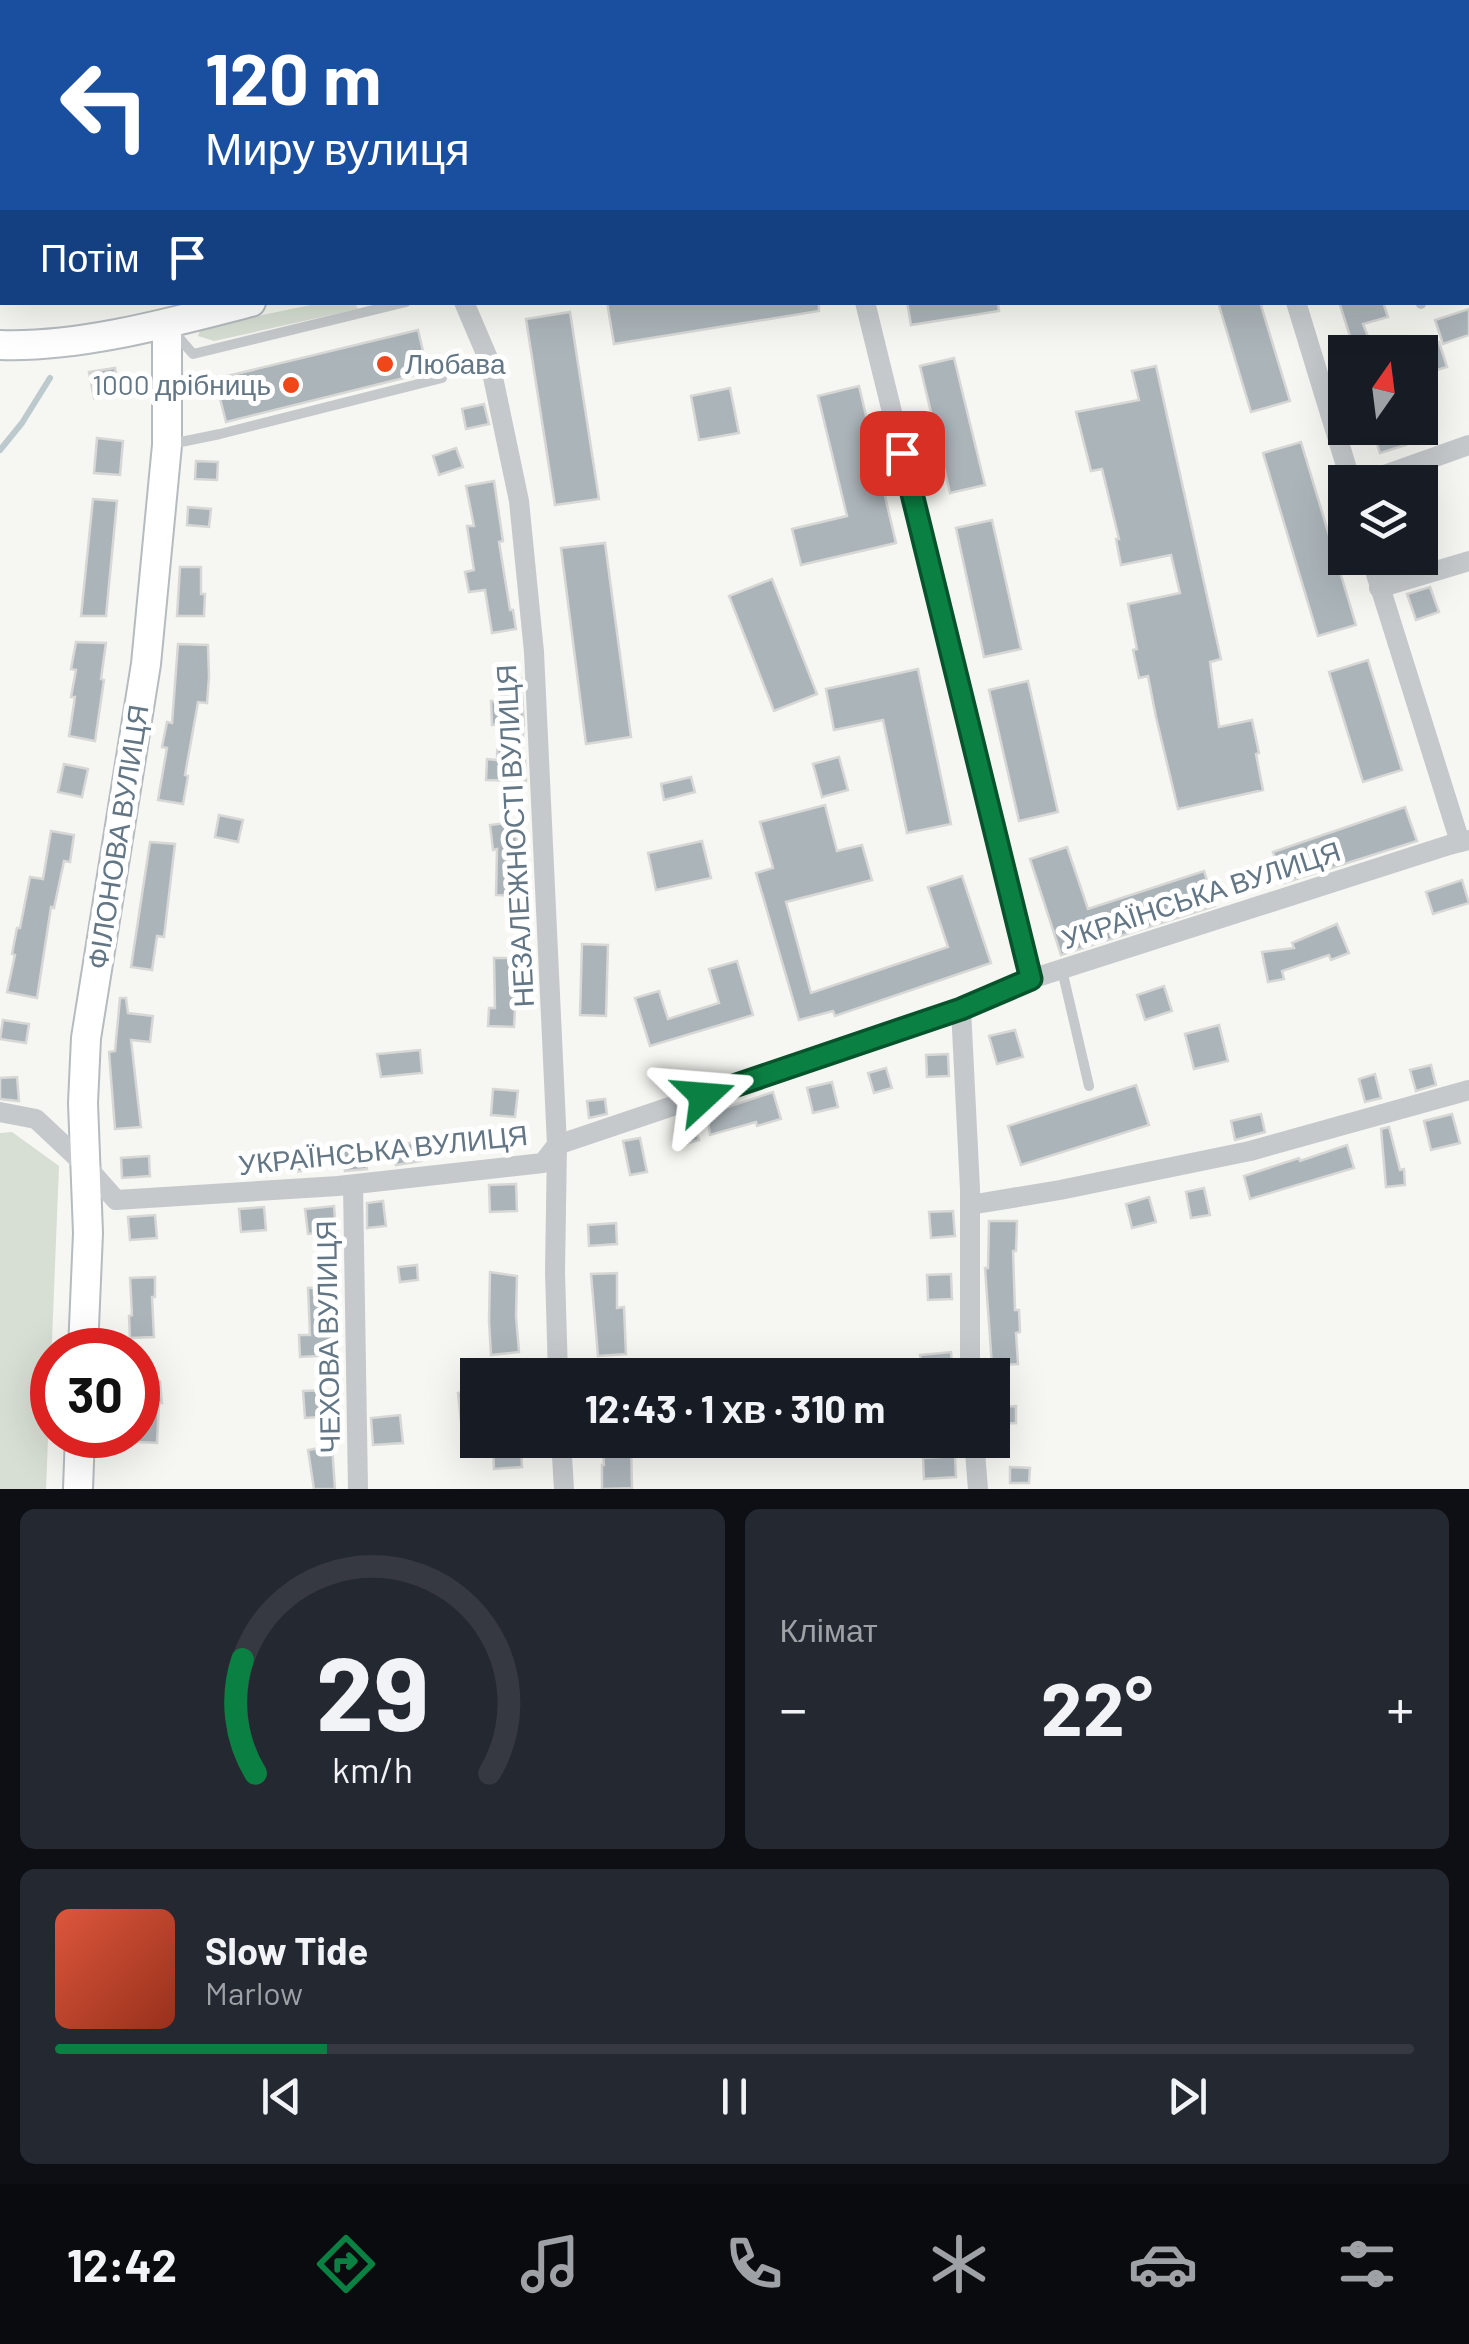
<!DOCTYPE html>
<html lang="uk">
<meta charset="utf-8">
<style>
:root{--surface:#171b24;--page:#242831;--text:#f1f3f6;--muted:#9ea1a6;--line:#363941;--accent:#0b8043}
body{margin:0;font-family:Barlow,sans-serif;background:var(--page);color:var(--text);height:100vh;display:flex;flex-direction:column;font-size:38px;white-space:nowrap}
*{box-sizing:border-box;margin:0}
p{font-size:32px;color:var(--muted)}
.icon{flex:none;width:55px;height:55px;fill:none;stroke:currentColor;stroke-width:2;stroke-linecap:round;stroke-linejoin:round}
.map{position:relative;height:1489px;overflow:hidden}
.side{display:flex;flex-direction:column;gap:20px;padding:20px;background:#0d0f14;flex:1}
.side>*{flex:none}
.hud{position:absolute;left:0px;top:0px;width:1470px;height:305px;box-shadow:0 10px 40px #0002;background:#1a4fa0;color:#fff;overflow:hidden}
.needle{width:65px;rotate:14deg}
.fabs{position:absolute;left:1328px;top:335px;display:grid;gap:20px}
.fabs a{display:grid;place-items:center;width:110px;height:110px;border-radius:0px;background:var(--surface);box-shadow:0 10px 40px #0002;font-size:50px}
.speed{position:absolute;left:30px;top:1328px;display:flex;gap:20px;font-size:50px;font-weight:700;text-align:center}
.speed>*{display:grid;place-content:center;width:130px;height:130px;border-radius:50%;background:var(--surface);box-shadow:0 10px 40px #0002;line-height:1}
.speed .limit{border:15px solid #d22;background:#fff;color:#111}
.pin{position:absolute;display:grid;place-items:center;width:85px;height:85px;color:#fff;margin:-42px;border-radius:20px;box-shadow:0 5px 15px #0006}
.me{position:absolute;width:110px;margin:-55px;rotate:71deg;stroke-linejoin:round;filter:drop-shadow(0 0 8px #0008)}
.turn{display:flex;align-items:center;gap:35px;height:210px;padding:0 40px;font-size:45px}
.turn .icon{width:130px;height:130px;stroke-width:2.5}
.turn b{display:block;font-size:70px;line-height:85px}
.then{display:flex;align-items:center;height:95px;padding:0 40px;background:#0003;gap:20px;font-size:38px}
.big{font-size:75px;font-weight:700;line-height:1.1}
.side .tile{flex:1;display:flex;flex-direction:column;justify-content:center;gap:15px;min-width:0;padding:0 35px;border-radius:15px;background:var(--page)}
.side .dial{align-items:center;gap:0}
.dial svg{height:260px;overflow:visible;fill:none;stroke:var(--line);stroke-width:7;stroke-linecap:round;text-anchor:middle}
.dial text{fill:var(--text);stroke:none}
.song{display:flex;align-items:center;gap:30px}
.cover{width:120px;height:120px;border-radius:15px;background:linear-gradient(135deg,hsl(10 70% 55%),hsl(10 70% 35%))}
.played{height:10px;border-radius:5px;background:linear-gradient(90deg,var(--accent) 20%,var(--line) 20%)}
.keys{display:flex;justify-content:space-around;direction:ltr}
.heat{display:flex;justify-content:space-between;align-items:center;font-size:55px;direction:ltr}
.side .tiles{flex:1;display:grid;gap:20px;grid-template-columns:1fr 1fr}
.tile:last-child{grid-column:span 2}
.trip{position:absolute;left:460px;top:1358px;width:550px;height:100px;border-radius:0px;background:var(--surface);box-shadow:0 10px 40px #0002;font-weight:700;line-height:100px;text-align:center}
.tab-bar{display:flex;height:160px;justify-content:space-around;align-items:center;background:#090b0e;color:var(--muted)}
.tab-bar .icon{width:70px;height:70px}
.tab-bar .on{color:var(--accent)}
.tab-bar b{font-size:45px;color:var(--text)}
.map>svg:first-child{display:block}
.green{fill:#d7ded3}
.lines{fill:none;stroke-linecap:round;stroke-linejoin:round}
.stream{stroke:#bcc9cd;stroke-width:6}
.building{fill:#abb4b9;stroke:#d7d7d5;stroke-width:2.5}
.secondary-casing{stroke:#b5bbbf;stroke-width:32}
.lane{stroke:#c5c9cc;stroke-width:10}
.street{stroke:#c5c9cc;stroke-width:20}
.secondary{stroke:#fff;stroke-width:28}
.route-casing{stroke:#07532c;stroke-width:25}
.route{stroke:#0b8043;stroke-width:18}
.poi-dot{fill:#ef4719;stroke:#fff;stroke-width:4}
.labels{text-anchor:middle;stroke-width:10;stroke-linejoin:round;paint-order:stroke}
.poi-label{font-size:28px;fill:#637685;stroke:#fff;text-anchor:start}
.street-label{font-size:28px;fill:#637685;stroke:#fff}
</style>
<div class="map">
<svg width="1469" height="1489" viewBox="0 0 1469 1489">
<rect width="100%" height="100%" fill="#f6f6f2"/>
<g class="green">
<polygon points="320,303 355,303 358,309 214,341 198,336 201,328"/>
<polygon points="12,1132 59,1166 46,1489 0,1489 0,1133"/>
</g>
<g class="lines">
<polyline class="stream" points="0,450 22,423 50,378"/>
</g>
<g class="building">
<polygon points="607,302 819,302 819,311 614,344"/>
<polygon points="907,302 998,302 999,311 911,325"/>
<polygon points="1218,302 1260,302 1290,401 1251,412"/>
<polygon points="1339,302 1383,302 1388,317 1363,324 1374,352 1355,352"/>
<polygon points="1469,309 1469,335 1443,344 1435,320"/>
<polygon points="570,312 599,499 555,505 526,319"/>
<polygon points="418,330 428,372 226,422 215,379"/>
<polygon points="1439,342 1447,367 1420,375 1420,348"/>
<polygon points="954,358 985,485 950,493 920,366"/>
<polygon points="1156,366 1221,659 1210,662 1219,727 1252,720 1259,753 1256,754 1263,790 1178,809 1156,717 1148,676 1139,678 1133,650 1137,649 1128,604 1180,593 1171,555 1121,565 1116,539 1119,539 1102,469 1091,471 1076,412 1139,400 1132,371"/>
<polygon points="115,368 119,394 94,398 89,372"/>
<polygon points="859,386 896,543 801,565 792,529 847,516 818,396"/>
<polygon points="730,388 739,433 699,440 691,396"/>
<polygon points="484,404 489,424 466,429 462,409"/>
<polygon points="1397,428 1401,428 1406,445 1380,453 1374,435"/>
<polygon points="97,438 123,441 120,475 94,473"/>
<polygon points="1301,442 1356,625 1318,636 1263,453"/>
<polygon points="456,448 463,467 439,475 433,456"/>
<polygon points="196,461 218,462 217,480 195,479"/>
<polygon points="494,481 503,541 499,542 510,610 513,610 516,629 492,633 485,590 469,592 465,572 474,570 467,526 474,526 466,486"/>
<polygon points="93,499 117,501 106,616 81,616"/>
<polygon points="188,507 211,509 209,527 187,525"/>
<polygon points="1420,517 1425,517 1436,557 1406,566 1404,558 1420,558"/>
<polygon points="992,520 1021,649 984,657 956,528"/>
<polygon points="605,543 631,737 586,744 561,548"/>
<polygon points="180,567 201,567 201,594 205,594 204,616 177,616"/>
<polygon points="772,579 817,694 774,711 729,596"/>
<polygon points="1430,587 1439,612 1416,620 1407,594"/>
<polygon points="76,642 106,643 101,679 104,680 95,741 69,736 75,697 71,697 76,670 71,669"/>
<polygon points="178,644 208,645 209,677 207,703 198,702 185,775 188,776 183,804 158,800 167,748 162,747 167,722 172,723"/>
<polygon points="1368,660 1402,770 1363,782 1329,672"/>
<polygon points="918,669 951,824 907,833 883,720 834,730 826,689"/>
<polygon points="521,678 524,723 521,760 525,760 526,781 486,780 487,759 497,760 498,724 492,725 491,701 499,701 498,679"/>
<polygon points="1028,681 1058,812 1019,821 989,690"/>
<polygon points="839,757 848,790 822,797 813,764"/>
<polygon points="64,764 88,769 82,797 58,792"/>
<polygon points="691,777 695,792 664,800 661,784"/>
<polygon points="825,805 837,851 862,845 872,880 786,902 811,993 948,947 928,887 962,876 991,963 835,1016 833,1011 799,1020 756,873 773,868 760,822"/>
<polygon points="1405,807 1417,841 1284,883 1273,852"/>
<polygon points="219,815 243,820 238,842 215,837"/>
<polygon points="515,822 520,870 523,871 522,896 496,895 497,849 493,850 490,825"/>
<polygon points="51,831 74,835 70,862 64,861 54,908 51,907 37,998 7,992 15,955 12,954 17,928 20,928 30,877 43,879"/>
<polygon points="702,841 711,878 656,890 648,853"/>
<polygon points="150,842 175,844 164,937 157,936 152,970 131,967"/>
<polygon points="1067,847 1088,909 1204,871 1215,906 1061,955 1030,859"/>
<polygon points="1462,880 1469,903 1433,914 1426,892"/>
<polygon points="1337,924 1349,953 1331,960 1329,955 1282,971 1284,979 1268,982 1262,952 1294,948 1292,943"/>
<polygon points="582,944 608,945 606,1016 580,1015"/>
<polygon points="494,958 526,958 526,990 516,990 514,1027 488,1026 489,1008 495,1008"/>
<polygon points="737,961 753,1015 650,1046 635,998 659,991 668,1019 719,1003 709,969"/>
<polygon points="1164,986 1172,1011 1145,1020 1137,995"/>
<polygon points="120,998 126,998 128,1013 153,1016 150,1042 131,1040 141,1127 115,1129 109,1052 115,1051"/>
<polygon points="3,1020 29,1024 26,1043 0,1039"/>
<polygon points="1219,1025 1228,1061 1194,1069 1185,1034"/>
<polygon points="1015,1030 1023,1057 997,1064 989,1036"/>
<polygon points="420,1050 422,1073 381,1077 377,1054"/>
<polygon points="948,1054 949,1076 927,1077 926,1055"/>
<polygon points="1431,1065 1436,1085 1416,1091 1410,1070"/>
<polygon points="886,1068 892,1088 874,1093 868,1073"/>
<polygon points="1375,1074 1381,1098 1365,1102 1359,1079"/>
<polygon points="17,1077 19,1101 0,1099 0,1078"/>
<polygon points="832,1082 838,1107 813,1113 807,1088"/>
<polygon points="1136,1085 1149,1125 1021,1165 1008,1126"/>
<polygon points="493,1089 518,1091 515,1117 491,1115"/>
<polygon points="773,1092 781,1119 757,1126 756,1122 710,1135 707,1114"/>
<polygon points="605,1099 607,1114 589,1118 587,1101"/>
<polygon points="1261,1114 1265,1132 1235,1140 1231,1121"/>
<polygon points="1452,1114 1460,1143 1431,1150 1424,1121"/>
<polygon points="695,1127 699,1140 679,1146 675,1131"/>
<polygon points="1389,1127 1400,1170 1404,1169 1405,1185 1386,1187 1381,1129"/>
<polygon points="640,1138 647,1172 630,1175 623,1141"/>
<polygon points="418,1142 421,1161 396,1165 393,1146"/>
<polygon points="1347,1145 1354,1168 1250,1199 1244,1176 1299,1158 1300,1161"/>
<polygon points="364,1147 367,1169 345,1171 342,1150"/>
<polygon points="313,1151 314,1170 291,1172 290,1152"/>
<polygon points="149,1156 150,1176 122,1178 121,1158"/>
<polygon points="516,1184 517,1211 490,1212 489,1185"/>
<polygon points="1204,1188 1210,1215 1191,1218 1186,1192"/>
<polygon points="1149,1197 1156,1222 1132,1228 1126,1204"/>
<polygon points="383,1201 386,1226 367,1228 367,1203"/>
<polygon points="334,1206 336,1231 308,1234 305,1209"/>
<polygon points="264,1207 266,1230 241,1232 239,1209"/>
<polygon points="953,1211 955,1236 931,1238 929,1212"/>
<polygon points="155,1215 157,1238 130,1240 128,1217"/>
<polygon points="989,1221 1017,1221 1016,1251 1013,1251 1015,1310 1019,1310 1020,1332 1016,1333 1018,1364 992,1366 985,1268 988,1268"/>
<polygon points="616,1223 617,1244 589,1246 588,1225"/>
<polygon points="417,1265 418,1280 400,1282 398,1267"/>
<polygon points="490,1272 517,1276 516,1316 519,1352 491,1355 489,1321"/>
<polygon points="617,1273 617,1308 624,1307 626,1354 598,1356 591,1274"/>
<polygon points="951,1274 952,1299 928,1300 927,1275"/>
<polygon points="155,1277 155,1297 152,1297 154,1337 130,1338 129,1316 132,1315 130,1278"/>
<polygon points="332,1287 333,1307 331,1307 333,1355 300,1357 299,1335 310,1335 308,1288"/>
<polygon points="951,1352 953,1375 923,1375 920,1355"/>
<polygon points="160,1382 162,1403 159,1403 157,1443 138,1442 138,1385"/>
<polygon points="331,1390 333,1416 305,1418 303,1391"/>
<polygon points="478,1390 478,1419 461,1421 458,1393"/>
<polygon points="1016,1406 1016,1423 998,1424 998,1407"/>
<polygon points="400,1415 403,1443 373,1445 371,1418"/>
<polygon points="602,1440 631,1440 632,1488 602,1489 602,1465 604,1465"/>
<polygon points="521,1443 522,1467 494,1469 493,1444"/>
<polygon points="332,1446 335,1489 314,1489 308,1450"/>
<polygon points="955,1456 956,1477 924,1479 923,1458"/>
<polygon points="1010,1467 1030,1468 1029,1483 1010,1483"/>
</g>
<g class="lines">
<defs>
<g id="secondary">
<polyline points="436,2 437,0"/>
<path d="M 0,345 C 80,348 173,322 251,302"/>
<polyline points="83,1350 88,1233 83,1103 86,1038 146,664 167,445 167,324"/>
<polyline points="78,1489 80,1435"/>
</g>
</defs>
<use href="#secondary" class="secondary-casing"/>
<g class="lane">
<polyline points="574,2 578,0"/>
<polyline points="1421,302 1421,304"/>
<polyline points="174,332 193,354 406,302"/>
<polyline points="171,444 220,434 442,378"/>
<polyline points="1062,970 1089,1086"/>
</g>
<g class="street">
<polyline points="743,0 744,2"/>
<polyline points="1194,0 1195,2"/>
<polyline points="1468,78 1469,78"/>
<polyline points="1468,242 1469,241"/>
<polyline points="464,302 490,363 519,501 534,652 557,1145 555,1272 558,1375"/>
<polyline points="865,302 1031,979"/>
<polyline points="1296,302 1351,482"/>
<polyline points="1365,482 1469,445"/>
<polyline points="1371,558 1460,842"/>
<polyline points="1379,588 1469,561"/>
<polyline points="961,1009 970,1189 970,1375"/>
<polyline points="0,1112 36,1119 85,1165 116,1200 338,1186 543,1163 557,1145 961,1009 1031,979 1449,845 1469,840"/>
<polyline points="353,1185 358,1489"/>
<polyline points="970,1205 1060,1190 1250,1151 1469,1090"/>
<polyline points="561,1440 564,1489"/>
<polyline points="974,1440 978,1489"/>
</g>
<use href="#secondary" class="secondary"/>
</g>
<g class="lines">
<defs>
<polyline id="route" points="704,1096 961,1009 1031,979 902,453"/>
</defs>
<use href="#route" class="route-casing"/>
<use href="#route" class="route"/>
</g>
<g class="poi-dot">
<circle cx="385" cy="364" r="10"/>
<circle cx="291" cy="385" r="10"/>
</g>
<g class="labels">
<g class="poi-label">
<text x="405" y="374">Любава</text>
<text x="271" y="395" text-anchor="end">1000 дрібниць</text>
</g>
<g class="street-label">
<text transform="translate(515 836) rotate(-93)" y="10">НЕЗАЛЕЖНОСТІ ВУЛИЦЯ</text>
<text transform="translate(118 837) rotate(-81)" y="10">ФІЛОНОВА ВУЛИЦЯ</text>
<text transform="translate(1201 895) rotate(-18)" y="10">УКРАЇНСЬКА ВУЛИЦЯ</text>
<text transform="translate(383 1150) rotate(-6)" y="10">УКРАЇНСЬКА ВУЛИЦЯ</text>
<text transform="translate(328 1337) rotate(-91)" y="10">ЧЕХОВА ВУЛИЦЯ</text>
</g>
</g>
</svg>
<div class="fabs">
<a><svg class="needle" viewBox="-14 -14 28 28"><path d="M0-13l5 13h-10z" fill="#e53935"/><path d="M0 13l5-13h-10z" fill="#9ea1a6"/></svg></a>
<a><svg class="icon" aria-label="layers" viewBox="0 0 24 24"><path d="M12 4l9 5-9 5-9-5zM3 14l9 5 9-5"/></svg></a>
</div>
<div class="speed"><div class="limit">30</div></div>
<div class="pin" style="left:902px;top:453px;background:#d93025"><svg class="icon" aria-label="arrive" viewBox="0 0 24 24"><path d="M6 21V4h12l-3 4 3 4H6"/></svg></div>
<svg class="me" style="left:704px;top:1096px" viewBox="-20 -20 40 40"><path d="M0-17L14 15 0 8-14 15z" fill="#0b8043" stroke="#fff" stroke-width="4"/></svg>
<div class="trip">12:43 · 1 хв · 310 m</div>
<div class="hud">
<div class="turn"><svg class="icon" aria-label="left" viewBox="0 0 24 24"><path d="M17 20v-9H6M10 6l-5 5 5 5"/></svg><div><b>120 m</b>Миру вулиця</div></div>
<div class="then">Потім<svg class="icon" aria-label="arrive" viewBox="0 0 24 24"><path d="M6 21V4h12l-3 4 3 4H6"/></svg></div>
</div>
</div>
<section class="side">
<div class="tiles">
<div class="tile dial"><svg viewBox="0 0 100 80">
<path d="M14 69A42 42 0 1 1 86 69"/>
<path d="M14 69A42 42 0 0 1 10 34" stroke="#0b8043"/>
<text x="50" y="56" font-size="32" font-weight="700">29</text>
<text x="50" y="72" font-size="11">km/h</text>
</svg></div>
<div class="tile"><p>Клімат</p>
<div class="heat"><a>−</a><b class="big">22°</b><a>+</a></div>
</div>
<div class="tile">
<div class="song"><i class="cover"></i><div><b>Slow Tide</b><p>Marlow</p></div></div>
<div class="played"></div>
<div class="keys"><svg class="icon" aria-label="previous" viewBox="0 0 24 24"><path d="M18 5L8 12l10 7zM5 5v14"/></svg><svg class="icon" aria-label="pause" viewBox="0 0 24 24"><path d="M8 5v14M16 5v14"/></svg><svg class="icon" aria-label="next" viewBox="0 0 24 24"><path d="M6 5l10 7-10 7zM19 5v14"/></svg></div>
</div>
</div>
</section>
<nav class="tab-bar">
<b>12:42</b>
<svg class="icon on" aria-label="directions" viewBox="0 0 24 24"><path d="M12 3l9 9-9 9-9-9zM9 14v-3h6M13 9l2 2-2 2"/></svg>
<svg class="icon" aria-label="music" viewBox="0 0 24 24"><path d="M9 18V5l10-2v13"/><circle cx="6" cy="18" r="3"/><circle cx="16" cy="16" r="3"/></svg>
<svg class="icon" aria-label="phone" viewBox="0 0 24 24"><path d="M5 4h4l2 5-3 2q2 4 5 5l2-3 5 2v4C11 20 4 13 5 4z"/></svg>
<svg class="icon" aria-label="climate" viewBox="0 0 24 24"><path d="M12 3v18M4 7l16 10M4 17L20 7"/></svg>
<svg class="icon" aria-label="car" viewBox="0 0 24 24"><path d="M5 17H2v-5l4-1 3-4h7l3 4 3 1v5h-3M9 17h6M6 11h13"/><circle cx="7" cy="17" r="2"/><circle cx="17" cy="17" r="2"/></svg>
<svg class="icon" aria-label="filters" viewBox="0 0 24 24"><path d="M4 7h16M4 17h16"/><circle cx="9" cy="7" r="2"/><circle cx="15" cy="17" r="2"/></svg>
</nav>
